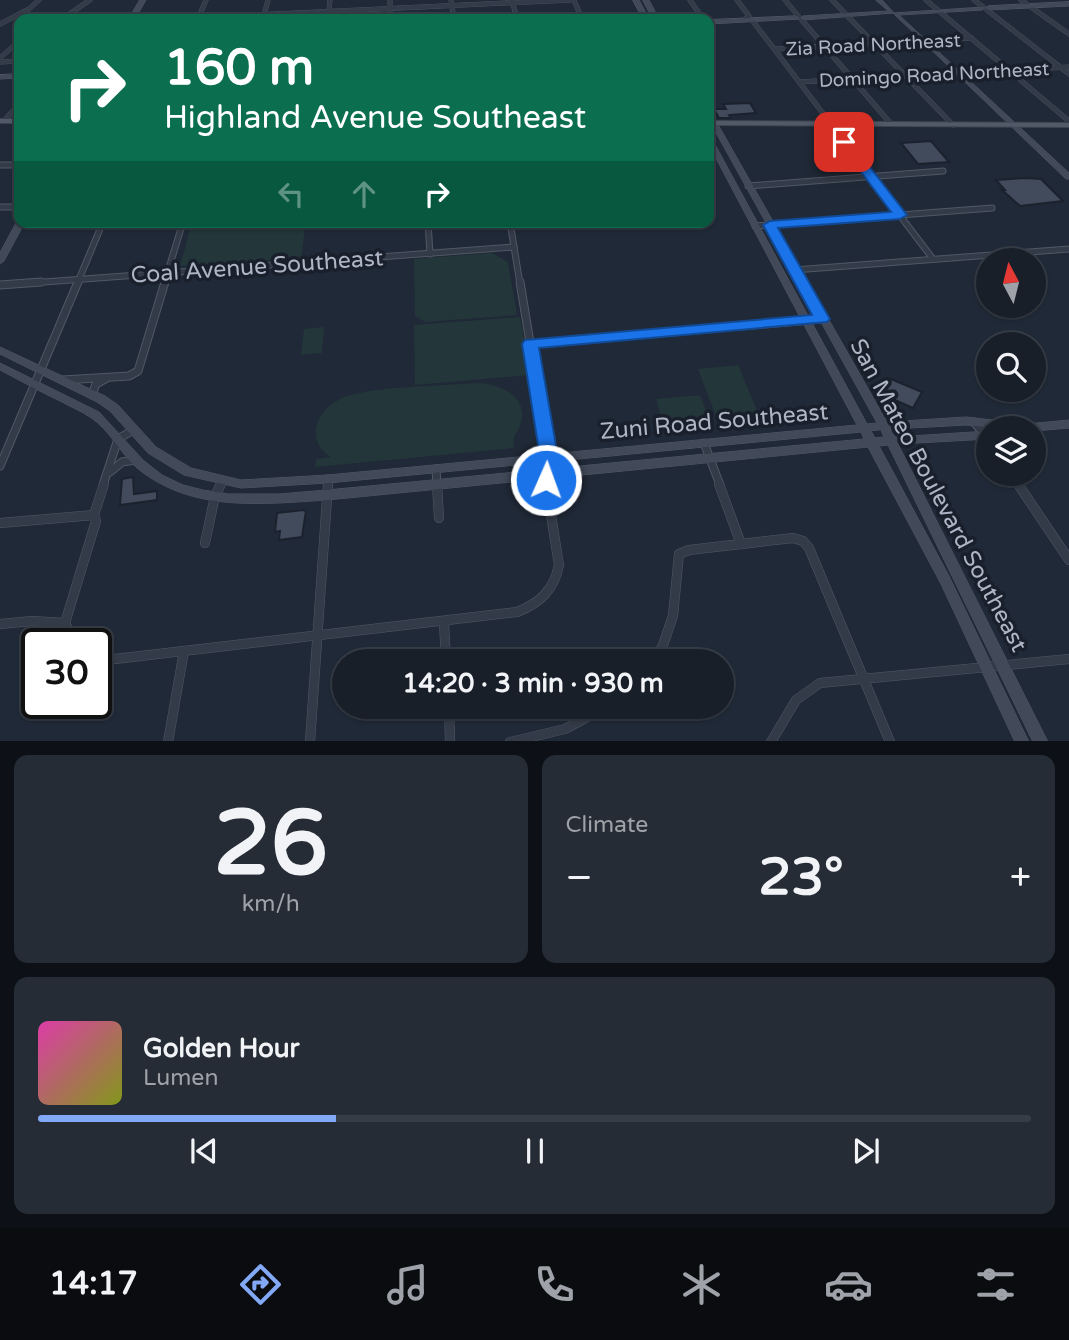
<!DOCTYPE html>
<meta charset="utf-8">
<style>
:root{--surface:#181f29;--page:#252c35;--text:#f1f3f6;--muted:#9fa2a8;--line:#363d46;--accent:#82a8f6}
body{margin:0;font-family:"Varela Round",sans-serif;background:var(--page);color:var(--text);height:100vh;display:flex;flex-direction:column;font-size:26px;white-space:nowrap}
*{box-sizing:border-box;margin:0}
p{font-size:23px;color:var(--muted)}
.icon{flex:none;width:38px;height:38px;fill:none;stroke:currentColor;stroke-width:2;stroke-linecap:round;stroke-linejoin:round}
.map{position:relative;height:741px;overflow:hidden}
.side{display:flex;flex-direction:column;gap:14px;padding:14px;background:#0d1117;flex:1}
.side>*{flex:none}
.hud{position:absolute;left:14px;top:14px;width:700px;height:214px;border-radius:14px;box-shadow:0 2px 5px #0004,0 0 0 2px var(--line);background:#0b6e4f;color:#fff;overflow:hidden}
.needle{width:46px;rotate:353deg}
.buttons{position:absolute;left:976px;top:248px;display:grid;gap:14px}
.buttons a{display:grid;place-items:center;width:70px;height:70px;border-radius:50%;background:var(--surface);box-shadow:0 2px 5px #0004,0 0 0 2px var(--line);font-size:35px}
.speed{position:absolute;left:21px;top:628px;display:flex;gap:14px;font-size:35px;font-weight:700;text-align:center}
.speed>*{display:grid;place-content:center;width:91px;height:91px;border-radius:50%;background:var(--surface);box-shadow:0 2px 5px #0004,0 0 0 2px var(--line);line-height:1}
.speed .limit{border:4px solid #111;border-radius:10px;background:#fff;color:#111}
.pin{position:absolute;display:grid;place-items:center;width:60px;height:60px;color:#fff;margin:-30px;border-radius:14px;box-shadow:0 4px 10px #0006}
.me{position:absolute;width:77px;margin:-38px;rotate:2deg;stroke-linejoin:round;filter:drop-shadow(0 0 5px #0008)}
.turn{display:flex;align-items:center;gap:24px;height:147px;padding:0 35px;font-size:32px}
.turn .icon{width:91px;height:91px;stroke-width:2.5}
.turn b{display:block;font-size:49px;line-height:60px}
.lanes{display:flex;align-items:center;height:66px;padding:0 35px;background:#0003;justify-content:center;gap:35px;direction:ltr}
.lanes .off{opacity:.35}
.big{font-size:52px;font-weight:700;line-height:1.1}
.side .widget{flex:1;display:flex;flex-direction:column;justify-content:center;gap:10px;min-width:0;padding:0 24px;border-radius:14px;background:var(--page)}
.side .dial{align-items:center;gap:0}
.dial b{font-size:91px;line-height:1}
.song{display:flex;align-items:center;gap:21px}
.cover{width:84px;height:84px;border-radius:10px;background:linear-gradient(135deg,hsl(320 70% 55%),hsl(70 70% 35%))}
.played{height:7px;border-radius:4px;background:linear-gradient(90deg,var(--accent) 30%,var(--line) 30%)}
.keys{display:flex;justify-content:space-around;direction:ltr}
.heat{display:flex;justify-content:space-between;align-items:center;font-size:38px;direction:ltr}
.side .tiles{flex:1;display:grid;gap:14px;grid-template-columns:1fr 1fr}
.widget:last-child{grid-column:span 2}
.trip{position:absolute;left:332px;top:649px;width:402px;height:70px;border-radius:35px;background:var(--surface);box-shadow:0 2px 5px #0004,0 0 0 2px var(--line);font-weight:700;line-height:70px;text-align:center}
.tabs{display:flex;height:112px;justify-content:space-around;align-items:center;background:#0a0c10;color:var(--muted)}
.tabs .icon{width:49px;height:49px}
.tabs .active{color:var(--accent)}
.tabs b{font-size:32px;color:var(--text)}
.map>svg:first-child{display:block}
.green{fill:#233639}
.building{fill:#414b5c;stroke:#1b222e;stroke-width:2}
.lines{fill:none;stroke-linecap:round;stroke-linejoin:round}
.street-far3-casing{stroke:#515865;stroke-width:5}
.street-far2-casing{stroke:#515865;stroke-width:7}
.street-far1-casing{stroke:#515865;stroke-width:9}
.street-casing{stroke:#515865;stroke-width:10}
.secondary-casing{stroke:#515865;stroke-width:1}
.primary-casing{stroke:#3d4451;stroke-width:2}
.street-far3{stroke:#343b48;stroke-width:4.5}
.street-far2{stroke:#343b48;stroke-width:5}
.street-far1{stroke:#343b48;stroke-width:7}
.street{stroke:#343b48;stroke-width:9}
.secondary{fill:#424a5a;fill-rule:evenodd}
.primary{fill:#525a68;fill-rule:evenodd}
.route{fill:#1a73e8;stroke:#114b97;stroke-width:2}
.labels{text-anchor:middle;stroke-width:7;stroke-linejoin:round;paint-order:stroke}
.far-street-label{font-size:19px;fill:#aeb5c4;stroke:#19202c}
.street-label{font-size:23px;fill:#aeb5c4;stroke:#19202c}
</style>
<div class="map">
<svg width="1069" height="742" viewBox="0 0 1069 742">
<rect width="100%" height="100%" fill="#202937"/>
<g class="green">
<polygon points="192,222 306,222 301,258 180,266"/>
<polygon points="492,253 508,262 517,315 425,322 415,316 414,259"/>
<polygon points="520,317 530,375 415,385 414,325"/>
<polygon points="324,327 322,353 301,355 304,329"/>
<polygon points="738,365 763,425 721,429 698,369"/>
<path d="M 476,383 C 498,383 528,395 521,422 C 518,435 512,433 514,448 L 315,467 L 316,459 L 331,457 C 321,451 315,443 316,431 C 317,416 329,404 342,398 C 369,386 443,386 476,383 Z"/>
<polygon points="700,395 713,429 666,434 656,399"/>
</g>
<g class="building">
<polygon points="750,103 756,113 729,115 731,118 719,118 714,109 726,109 723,104"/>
<polygon points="931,141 949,162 918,164 901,143"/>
<polygon points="1025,178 1041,179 1063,201 1020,206 1002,190 1005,190 996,180"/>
<polygon points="891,379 922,392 913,408 881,394"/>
<polygon points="133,477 134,494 157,491 157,500 120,505 122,479"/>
<polygon points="303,510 306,511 302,537 279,540 280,531 275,532 277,513"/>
</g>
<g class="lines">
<defs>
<g id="street-far3">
<polyline points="390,0 390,19"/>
<polyline points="451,0 454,19"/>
<polyline points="512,0 517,19"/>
<polyline points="574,0 582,19"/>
<polyline points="690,0 703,19"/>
<polyline points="737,0 749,16 744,20"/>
<polyline points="785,0 799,17"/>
<polyline points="832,0 953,125"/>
<polyline points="926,0 1069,121"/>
<polyline points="974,0 983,7"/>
<polyline points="1021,0 1069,34"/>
<polyline points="987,10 1069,74"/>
<polyline points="62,19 90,0"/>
<polyline points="167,19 571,0"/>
<polyline points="198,19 206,0"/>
<polyline points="263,19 268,0"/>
<polyline points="328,19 330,0"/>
<polyline points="801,19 891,124"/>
<polyline points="752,20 831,124"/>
<polyline points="0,24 29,9 39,0"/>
<polyline points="775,49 972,38"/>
<polyline points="0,58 19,41"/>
<polyline points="0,62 19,61"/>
<polyline points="799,82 1069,67"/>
<polyline points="4,121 19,104"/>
</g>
<g id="street-far2">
<polyline points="835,130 933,259"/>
<polyline points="0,165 19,165"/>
<polyline points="748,186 943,171"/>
<polyline points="0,207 19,207"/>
<polyline points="428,222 430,254"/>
<polyline points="510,222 520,284"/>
<polyline points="755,226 992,208"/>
<polyline points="794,270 1069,249"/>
<polyline points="17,284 514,247"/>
<polyline points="77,284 103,222"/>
<polyline points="164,284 183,222"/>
</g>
<g id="street-far1">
<polyline points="520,282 549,457 545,474 547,485"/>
<polyline points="0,285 41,282"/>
<polyline points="530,344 822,319"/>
<polyline points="63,380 129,376 138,371 165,282"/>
<polyline points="92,394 96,384 107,378"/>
<polyline points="974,422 989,440"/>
<polyline points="704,443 720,485"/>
<polyline points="0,466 78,282"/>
<polyline points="436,469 437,485"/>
<polyline points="110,472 122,462 136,460"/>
<polyline points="1011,474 1019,485"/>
<polyline points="103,485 118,439 133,430"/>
<polyline points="220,485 222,481"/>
<polyline points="328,485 328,479"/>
</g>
<g id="street">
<polyline points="437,484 439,518"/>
<polyline points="719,484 741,544"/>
<polyline points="1018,484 1069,560"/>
<polyline points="0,523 94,515"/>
<polyline points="205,543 215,496 221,484"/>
<polyline points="444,622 446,662"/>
<polyline points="65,623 96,521 94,515 104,484"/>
<polyline points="0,624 32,621 65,623 76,644"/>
<path d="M 96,656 L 115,659 L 517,612 C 540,603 554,590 559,565 L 546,484"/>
<polyline points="653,662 663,645 673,616 679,554 689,550 793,538 803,541 809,548 890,742"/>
<polyline points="449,707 450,742"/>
<polyline points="168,742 184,651"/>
<polyline points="310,742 328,484"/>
<polyline points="510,742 565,729 606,707"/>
<polyline points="771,742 796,700 820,683 1069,659"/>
</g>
<g id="secondary">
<polygon points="140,0 146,0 135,19 129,19"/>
<polygon points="633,0 639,0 649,19 643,19"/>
<polygon points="643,0 649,0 659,19 653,19"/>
<polygon points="876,0 882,0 894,13 984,7 985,8 982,10 899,15 1069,173 1069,179 1066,179 893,13 803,20 800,18 803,16 888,11"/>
<polygon points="1069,2 1069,6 988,10 985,8 988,6"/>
<polygon points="797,16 800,18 799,19 709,24 709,20"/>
<polygon points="19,74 19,78 0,79 0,75"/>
<path d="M 709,112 L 712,114 L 887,422 L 966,417 L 1027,424 L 1069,420 L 1069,428 L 1034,431 L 1034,429 L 1004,429 L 966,425 L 891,429 L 895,437 L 989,431 L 989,439 L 898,444 L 1048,742 L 1033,742 L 888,445 L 879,446 L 949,576 L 1029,742 L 1015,742 L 941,584 L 868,447 L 327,500 C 262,504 192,513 137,468 C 120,453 110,430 90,417 C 81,411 71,407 62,402 C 41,392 21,381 0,370 L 0,363 L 99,412 L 143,460 L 162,475 L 183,485 L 203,490 L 228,494 L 279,494 L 327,490 L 864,439 L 861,432 L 328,483 L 241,488 L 184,475 L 148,453 L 110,411 L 97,402 L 0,354 L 0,347 L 105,396 L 118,405 L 156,447 L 191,468 L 241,480 L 328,475 L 857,425 L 709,145 L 709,137 L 712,139 L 867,424 L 877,423 L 709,120 ZM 881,430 L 884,437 L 875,438 L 871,431 Z"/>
<polygon points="18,220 19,222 25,222 4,261 0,264 0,253"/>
</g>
<g id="primary">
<rect x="0" y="119" width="19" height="4"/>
<polygon points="709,121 1069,123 1069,127 709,125"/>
</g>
</defs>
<use href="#street-far3" class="street-far3-casing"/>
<use href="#street-far2" class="street-far2-casing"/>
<use href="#street-far1" class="street-far1-casing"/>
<use href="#street" class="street-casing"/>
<use href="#secondary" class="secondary-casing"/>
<use href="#primary" class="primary-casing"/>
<use href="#street-far3" class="street-far3"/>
<use href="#street-far2" class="street-far2"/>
<use href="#street-far1" class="street-far1"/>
<use href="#street" class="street"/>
<use href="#secondary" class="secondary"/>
<use href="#primary" class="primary"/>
</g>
<polygon class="route" points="840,139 848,139 907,215 900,219 778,228 830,319 827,322 539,348 558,457 553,485 546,487 540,485 537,480 540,457 522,344 525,340 812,315 763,225 770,221 891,212 840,144"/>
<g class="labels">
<g class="far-street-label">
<text transform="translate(873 44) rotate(-3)" y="7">Zia Road Northeast</text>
<text transform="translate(934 74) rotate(-3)" y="7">Domingo Road Northeast</text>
</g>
<g class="street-label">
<text transform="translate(257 266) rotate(-4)" y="8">Coal Avenue Southeast</text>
<text transform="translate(714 421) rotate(-5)" y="8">Zuni Road Southeast</text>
<text transform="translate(939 495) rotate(62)" y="8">San Mateo Boulevard Southeast</text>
</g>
</g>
</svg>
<div class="buttons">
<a><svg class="needle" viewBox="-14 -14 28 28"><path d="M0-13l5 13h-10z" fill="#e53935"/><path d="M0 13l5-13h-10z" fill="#9fa2a8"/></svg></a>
<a><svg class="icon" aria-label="search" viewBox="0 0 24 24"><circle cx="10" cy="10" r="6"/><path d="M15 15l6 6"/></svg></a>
<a><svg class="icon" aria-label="layers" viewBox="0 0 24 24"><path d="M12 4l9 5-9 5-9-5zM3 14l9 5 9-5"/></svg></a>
</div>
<div class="speed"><div class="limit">30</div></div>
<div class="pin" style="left:844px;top:142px;background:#d93025"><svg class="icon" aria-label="arrive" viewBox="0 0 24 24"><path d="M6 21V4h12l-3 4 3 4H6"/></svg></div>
<svg class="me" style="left:546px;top:480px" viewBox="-20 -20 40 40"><circle r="17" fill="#1a73e8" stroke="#fff" stroke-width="3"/><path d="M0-11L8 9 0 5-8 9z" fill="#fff"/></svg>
<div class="trip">14:20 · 3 min · 930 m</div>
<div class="hud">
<div class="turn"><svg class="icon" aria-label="right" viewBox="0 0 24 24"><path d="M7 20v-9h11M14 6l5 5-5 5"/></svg><div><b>160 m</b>Highland Avenue Southeast</div></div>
<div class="lanes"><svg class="icon off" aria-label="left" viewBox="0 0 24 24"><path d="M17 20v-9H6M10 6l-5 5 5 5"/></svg><svg class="icon off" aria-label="ahead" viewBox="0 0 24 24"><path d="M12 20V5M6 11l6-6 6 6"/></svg><svg class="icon" aria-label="right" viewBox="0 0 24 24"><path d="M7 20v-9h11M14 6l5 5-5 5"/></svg></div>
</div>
</div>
<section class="side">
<div class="tiles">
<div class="widget dial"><b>26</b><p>km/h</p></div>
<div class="widget"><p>Climate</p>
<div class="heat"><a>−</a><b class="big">23°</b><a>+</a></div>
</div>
<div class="widget">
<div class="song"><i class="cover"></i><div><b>Golden Hour</b><p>Lumen</p></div></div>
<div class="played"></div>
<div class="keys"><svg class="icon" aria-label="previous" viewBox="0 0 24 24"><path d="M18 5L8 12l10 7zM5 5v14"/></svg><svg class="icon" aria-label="pause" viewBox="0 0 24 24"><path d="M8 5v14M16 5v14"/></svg><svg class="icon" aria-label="next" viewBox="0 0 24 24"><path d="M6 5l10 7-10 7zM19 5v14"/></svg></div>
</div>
</div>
</section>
<nav class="tabs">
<b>14:17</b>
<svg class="icon active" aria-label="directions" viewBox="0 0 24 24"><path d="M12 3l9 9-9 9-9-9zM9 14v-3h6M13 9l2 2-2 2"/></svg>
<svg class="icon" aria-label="music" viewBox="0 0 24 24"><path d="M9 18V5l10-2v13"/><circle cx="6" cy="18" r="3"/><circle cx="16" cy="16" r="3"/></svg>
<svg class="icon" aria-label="phone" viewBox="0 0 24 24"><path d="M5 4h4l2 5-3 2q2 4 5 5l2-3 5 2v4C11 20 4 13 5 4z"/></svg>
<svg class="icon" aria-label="climate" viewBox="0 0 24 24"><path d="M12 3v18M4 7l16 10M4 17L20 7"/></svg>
<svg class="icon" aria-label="car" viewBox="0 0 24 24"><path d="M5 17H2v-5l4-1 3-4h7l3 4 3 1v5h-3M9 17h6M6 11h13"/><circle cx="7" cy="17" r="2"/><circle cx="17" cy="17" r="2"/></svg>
<svg class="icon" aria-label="filters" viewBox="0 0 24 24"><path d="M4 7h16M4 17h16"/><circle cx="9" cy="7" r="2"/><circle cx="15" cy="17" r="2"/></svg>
</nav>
